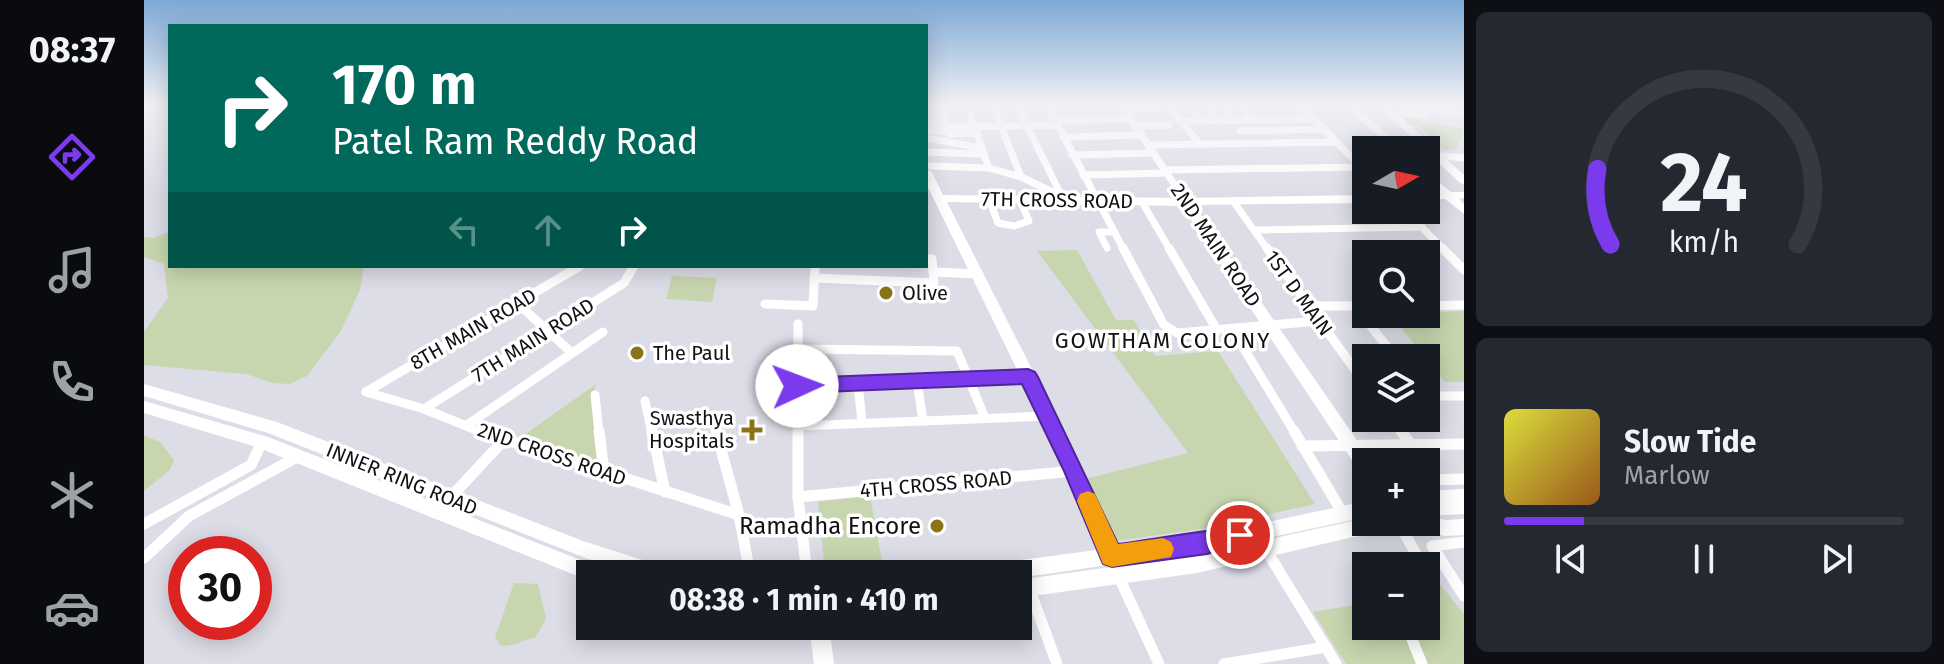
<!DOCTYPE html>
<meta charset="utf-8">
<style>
:root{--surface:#171b24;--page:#242831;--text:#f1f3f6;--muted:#9ea1a6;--line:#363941;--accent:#7c3aed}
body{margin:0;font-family:"Fira Sans",sans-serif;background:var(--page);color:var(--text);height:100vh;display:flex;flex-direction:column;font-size:30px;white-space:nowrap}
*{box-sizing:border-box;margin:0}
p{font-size:26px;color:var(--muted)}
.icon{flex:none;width:44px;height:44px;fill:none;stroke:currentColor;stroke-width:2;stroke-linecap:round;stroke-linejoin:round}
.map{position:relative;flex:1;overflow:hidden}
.details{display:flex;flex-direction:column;gap:12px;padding:12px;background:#0d0f14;width:480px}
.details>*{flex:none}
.guide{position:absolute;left:24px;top:24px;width:760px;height:244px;border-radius:0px;box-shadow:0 4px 20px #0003;background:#00695c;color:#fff;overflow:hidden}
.needle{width:52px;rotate:81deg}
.tools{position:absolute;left:1208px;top:136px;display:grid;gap:16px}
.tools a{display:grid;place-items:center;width:88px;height:88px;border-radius:0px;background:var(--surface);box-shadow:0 4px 20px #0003;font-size:40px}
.speed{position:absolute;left:24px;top:536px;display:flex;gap:16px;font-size:40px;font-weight:700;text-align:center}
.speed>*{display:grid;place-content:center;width:104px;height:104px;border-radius:50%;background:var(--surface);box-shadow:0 4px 20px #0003;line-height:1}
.speed .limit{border:12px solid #d22;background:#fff;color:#111}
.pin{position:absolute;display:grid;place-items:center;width:68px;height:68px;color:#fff;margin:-34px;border:4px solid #fff;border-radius:50%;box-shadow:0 2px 8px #0007}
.me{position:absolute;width:88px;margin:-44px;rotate:88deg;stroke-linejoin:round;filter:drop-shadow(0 0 6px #0008)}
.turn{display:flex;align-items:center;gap:28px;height:168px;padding:0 32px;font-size:36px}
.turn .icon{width:104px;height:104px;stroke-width:2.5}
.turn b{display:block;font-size:56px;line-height:68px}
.lanes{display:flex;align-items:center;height:76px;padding:0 32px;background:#0003;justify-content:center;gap:40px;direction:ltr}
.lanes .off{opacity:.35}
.details .widget{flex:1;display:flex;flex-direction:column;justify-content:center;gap:12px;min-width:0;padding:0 28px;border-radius:12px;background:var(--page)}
.details .dial{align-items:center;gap:0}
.dial svg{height:208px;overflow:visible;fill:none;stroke:var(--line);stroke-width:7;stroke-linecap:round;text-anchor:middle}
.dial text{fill:var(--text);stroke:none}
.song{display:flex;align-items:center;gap:24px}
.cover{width:96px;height:96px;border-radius:12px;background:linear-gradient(135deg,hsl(60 70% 55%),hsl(30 70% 35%))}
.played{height:8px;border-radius:4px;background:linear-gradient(90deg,var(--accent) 20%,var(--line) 20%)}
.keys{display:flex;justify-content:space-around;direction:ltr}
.trip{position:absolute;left:432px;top:560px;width:456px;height:80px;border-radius:0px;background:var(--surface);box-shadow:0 4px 20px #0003;font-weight:700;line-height:80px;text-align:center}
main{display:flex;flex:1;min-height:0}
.dock{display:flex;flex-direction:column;width:144px;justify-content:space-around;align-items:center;background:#090b0e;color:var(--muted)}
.dock .icon{width:56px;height:56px}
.dock .active{color:var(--accent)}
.dock b{font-size:36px;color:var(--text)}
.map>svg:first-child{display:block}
.green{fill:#c7d6af}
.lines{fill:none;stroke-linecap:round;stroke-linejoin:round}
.street-far2{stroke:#fff;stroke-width:7}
.street-far1{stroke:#fff;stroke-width:9}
.street{stroke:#fff;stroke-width:11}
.secondary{fill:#fff;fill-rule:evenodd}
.primary{fill:#fff;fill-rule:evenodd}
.route{fill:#7c3aed;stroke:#51269a;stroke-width:2}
.slow{fill:#f59e0b}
.poi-dot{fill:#8a7417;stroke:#fff;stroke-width:3}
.labels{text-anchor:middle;stroke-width:7;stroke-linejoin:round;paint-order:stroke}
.street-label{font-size:20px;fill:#111114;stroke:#fff}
.poi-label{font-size:20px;fill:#111114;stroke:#fff;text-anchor:start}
.neighbourhood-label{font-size:22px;letter-spacing:2px;fill:#111114;stroke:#fff}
.near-poi-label{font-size:24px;fill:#111114;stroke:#fff;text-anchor:end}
</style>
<main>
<nav class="dock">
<b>08:37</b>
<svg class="icon active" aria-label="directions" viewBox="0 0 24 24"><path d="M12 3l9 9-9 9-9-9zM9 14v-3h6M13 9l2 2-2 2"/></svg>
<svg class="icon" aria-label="music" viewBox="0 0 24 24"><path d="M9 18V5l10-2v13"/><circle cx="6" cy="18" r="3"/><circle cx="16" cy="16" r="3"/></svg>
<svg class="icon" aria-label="phone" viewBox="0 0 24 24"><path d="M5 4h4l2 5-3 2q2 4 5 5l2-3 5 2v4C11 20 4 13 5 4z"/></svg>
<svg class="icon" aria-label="climate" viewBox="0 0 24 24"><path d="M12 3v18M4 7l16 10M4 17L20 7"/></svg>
<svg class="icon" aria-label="car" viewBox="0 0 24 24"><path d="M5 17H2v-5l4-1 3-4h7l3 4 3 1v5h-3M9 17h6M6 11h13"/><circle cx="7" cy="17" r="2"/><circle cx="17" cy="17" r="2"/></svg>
</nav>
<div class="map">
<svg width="1320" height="664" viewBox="0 0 1320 664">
<rect width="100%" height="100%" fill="#dddde8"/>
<g class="green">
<polygon points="1257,117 1320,129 1312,150 1300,150 1275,125 1265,125"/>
<polygon points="26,231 26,266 220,266 216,290 197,331 163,376 146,384 129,383 102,374 0,365 0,332 24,298 20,264 0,257 0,237 10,238"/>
<polygon points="933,250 972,320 990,320 1011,356 1074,351 1171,504 1058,529 971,541 941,479 1044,453 893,251"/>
<polygon points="528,276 573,278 568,302 522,299"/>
<polygon points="1320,311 1320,382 1301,382 1246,314"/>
<polygon points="452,384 449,395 455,464 379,436"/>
<polygon points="0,435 16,442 30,460 26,470 0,491"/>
<polygon points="726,496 739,567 681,572 674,502"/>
<polygon points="1286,572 1320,614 1320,664 1202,664 1169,612 1222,603 1222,626 1282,626 1282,575"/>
<path d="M 370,583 L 394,584 L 402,619 L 391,638 C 378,638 376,646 357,646 L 351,637 Z"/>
</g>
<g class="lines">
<g class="street-far2">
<polyline points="795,103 804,130"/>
<polyline points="822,103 845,168"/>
<polyline points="848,103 877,177"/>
<polyline points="872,103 917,195"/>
<polyline points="902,103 980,250"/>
<polyline points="976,103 1042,202"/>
<polyline points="1022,103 1056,144"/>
<polyline points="1043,103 1058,121"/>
<polyline points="1060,103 1074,121"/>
<polyline points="1076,103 1091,121"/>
<polyline points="1095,103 1110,120"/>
<polyline points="1154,103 1222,172"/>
<polyline points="1250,103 1320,114"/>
<polyline points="1112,104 1155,104"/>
<polyline points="903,105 976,104"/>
<polyline points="980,109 1012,108"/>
<polyline points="782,110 797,110"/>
<polyline points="1257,111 1282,115"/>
<polyline points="782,117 799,116"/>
<polyline points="910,120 986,119"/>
<polyline points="1037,121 1170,119"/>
<polyline points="782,124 802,124"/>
<polyline points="991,126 1025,125"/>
<polyline points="803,127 913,125"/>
<polyline points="782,131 804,131"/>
<polyline points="1096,131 1180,129"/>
<polyline points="805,134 833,133"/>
<polyline points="919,137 997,135"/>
<polyline points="782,138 838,148"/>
<polyline points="1004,145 1192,142"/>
<polyline points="782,152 840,154"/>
<polyline points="928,155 1009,153"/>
<polyline points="1290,155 1320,158"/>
<polyline points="787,166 845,168 877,177 928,201"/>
<polyline points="1020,170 1216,167"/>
<polyline points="939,175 1023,173"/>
<polyline points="845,199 854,223 870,226 885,221 876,200"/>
<polyline points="1089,201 1124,250"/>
<polyline points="998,202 1026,250"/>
<polyline points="1261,210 1300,250"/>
<polyline points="1110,230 1278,227"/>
<polyline points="963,248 955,232 970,232"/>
</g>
<g class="street-far1">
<polyline points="979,248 1020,325 1033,333 1175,321"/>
<polyline points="1025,248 1073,330"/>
<polyline points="1123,248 1222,385"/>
<polyline points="1298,248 1320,270"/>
<polyline points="789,272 835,274"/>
<polyline points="670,278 790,283 788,259 782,259"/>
<polyline points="373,303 428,353"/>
<polyline points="621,304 669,306 671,266"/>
<polyline points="1164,306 1222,306"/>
<polyline points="1211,306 1252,358"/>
<polyline points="1282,306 1320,305"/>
<polyline points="654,324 654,433"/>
<polyline points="1088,329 1151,433"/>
<polyline points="654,349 813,351 841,418"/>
<polyline points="773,381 779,421"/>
<polyline points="714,383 718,423"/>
<polyline points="653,386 884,377"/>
<polyline points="222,392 280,409 340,433"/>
<polyline points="222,392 436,266"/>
<polyline points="451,395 455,433"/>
<polyline points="1282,396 1320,396"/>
<polyline points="501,401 508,433"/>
<polyline points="280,409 480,283 490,266"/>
<polyline points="1247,418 1258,433"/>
<polyline points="569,419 573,433"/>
<polyline points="323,425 459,332"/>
<polyline points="653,426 903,416"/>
</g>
<g class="street">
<polyline points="335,431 595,515"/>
<polyline points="455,431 460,472"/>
<polyline points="508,431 521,492"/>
<polyline points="572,431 595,515 606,574"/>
<polyline points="654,431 654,497 663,574"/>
<polyline points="1150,431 1198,512"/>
<polyline points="1257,431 1267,445"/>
<polyline points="1158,446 1320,444"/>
<polyline points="1282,480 1320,479"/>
<polyline points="654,497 931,471"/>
<polyline points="306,498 359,441"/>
<polyline points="0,524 107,465 118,442"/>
<polyline points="1255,524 1279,566"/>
<polyline points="1320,542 1288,546 1320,596"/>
<polyline points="1122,550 1192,664"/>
<polyline points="0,558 45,516 155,456"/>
<polyline points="974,575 1015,664"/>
<polyline points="885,588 913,664"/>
<polyline points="1267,626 1267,637 1278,664"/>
<polyline points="1080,664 1182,647"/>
</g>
<g class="secondary">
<polygon points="1198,103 1209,103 1260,150 1249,150"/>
<polygon points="782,169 788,172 799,195 1042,198 1222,195 1222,203 1050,205 1228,462 1222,462 1222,474 1216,472 1038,206 803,202 937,466 977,556 974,562 968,564 962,562 923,472 782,183"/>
<polygon points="1282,172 1307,192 1320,192 1320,198 1315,199 1320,204 1320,214 1301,199 1282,200 1282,192 1294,192 1282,181"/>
<polygon points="1320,489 1320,503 1282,507 1282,491"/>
<polygon points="665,626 685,626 690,664 670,664"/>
</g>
<g class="primary">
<polygon points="1231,103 1242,103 1320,175 1320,184 1316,183"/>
<polygon points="0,384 133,422 439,541 514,565 520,568 523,574 488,574 439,557 124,433 0,396"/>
<polygon points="0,401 124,437 457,568 460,574 446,574 446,581 115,448 0,413"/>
<polygon points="1320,498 1320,514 1284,516 1301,520 1320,519 1320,535 1301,536 1274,528 1209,537 1053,573 874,598 874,580 1053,555 1209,521 1282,522 1282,500"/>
<polygon points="1222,501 1222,517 1063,551 874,578 874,574 831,574 834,568 840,565 1063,535"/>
</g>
</g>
<linearGradient id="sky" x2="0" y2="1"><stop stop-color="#7ca8d5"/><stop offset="0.53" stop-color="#f0f0f5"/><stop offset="1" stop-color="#f0f0f5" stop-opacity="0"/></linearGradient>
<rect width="1320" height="196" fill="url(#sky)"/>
<path class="route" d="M 884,369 L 891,372 L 894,377 L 974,544 C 994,542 1093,524 1104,528 L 1107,535 L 1104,543 L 1063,554 L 968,567 L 959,564 L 920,471 L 878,384 L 653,393 L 646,391 L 643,386 L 646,380 L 653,378 Z"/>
<polygon class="slow" points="944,491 951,494 974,544 1019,538 1027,542 1030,549 1027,557 968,567 959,564 933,501 936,494"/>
<g class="poi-dot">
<circle cx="742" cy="293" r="8"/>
<circle cx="493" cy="353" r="8"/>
<path d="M604 418h8v8h8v8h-8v8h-8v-8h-8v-8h8z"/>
<circle cx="793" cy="526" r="8"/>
</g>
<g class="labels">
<g class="street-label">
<text transform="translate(913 200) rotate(1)" y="7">7TH CROSS ROAD</text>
<text transform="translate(1072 245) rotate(56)" y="7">2ND MAIN ROAD</text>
<text transform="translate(1155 293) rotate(54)" y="7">1ST D MAIN</text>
<text transform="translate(329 329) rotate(-30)" y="7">8TH MAIN ROAD</text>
<text transform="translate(389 340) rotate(-32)" y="7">7TH MAIN ROAD</text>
<text transform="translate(408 454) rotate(19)" y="7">2ND CROSS ROAD</text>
<text transform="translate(258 479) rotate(22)" y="7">INNER RING ROAD</text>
<text transform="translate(792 484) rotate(-5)" y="7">4TH CROSS ROAD</text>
</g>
<g class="poi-label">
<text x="758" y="300">Olive</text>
<text x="509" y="360">The Paul</text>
<text x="590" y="425" text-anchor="end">Swasthya<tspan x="590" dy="23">Hospitals</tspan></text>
</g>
<g class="neighbourhood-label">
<text x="1019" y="348">GOWTHAM COLONY</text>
</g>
<g class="near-poi-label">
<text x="777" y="534">Ramadha Encore</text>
</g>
</g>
</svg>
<div class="tools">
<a><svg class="needle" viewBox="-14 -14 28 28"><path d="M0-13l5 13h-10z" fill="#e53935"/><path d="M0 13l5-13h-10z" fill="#9ea1a6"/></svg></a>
<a><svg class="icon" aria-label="search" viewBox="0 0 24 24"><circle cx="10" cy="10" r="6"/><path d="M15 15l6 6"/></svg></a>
<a><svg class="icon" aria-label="layers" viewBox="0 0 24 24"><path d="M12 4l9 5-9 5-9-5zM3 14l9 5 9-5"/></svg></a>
<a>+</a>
<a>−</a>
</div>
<div class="speed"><div class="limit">30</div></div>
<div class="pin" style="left:1096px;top:535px;background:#d93025"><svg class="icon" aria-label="arrive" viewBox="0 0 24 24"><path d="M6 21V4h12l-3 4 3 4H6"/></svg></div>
<svg class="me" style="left:653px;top:386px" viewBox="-20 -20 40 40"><circle r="19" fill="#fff"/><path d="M0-13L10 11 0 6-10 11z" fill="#7c3aed"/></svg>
<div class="trip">08:38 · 1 min · 410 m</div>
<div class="guide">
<div class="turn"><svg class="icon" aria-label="right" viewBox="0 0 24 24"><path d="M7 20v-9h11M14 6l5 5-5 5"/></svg><div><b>170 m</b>Patel Ram Reddy Road</div></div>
<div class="lanes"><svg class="icon off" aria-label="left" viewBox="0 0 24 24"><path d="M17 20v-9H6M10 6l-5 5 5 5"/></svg><svg class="icon off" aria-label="ahead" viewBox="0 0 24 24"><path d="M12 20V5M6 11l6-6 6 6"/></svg><svg class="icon" aria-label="right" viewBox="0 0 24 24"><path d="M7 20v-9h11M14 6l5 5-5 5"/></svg></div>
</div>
</div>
<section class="details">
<div class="widget dial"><svg viewBox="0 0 100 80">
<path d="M14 69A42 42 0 1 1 86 69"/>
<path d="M14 69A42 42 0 0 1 9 40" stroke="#7c3aed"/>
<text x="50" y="56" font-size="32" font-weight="700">24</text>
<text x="50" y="72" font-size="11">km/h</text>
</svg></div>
<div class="widget">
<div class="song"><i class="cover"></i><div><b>Slow Tide</b><p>Marlow</p></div></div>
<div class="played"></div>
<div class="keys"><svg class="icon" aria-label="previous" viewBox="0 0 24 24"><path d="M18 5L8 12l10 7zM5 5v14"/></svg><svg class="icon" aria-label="pause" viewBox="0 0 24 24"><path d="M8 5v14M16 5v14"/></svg><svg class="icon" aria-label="next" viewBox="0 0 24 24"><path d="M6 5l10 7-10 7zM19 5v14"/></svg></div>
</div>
</section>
</main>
